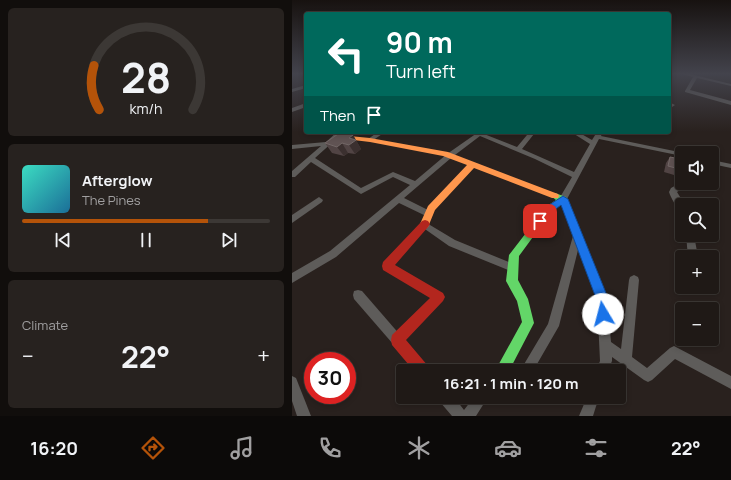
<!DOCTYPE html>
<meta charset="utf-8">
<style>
:root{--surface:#1f1916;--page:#27221f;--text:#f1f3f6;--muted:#a1a0a1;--line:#3c3835;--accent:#b45309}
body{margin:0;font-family:Manrope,sans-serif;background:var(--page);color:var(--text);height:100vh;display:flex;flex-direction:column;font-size:15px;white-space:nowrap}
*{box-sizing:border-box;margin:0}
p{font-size:13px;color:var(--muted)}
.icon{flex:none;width:22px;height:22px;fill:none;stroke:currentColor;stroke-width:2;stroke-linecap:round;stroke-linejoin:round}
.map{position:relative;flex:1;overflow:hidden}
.drawer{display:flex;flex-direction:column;gap:8px;padding:8px;background:#110e0c;width:292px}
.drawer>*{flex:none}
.hud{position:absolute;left:12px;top:12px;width:367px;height:122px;border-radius:4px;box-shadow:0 2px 6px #0003,0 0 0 1px var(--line);background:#00695c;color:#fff;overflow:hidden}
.fabs{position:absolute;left:383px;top:146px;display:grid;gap:8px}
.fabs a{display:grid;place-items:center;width:44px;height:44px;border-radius:4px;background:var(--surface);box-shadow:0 2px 6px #0003,0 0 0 1px var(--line);font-size:20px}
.speed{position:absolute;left:12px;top:352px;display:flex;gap:8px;font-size:20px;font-weight:700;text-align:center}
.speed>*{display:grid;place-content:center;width:52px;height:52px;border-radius:50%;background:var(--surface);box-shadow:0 2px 6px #0003,0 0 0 1px var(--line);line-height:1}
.speed .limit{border:6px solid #d22;background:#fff;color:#111}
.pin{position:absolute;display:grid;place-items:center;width:34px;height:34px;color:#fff;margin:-17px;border-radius:8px;box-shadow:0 2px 6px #0006}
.me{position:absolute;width:44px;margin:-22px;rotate:352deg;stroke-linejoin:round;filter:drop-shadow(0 0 3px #0008)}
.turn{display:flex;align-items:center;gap:14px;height:84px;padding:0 16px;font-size:18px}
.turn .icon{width:52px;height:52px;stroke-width:2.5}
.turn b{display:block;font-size:28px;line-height:34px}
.then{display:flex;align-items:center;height:38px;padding:0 16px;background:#0003;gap:8px;font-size:15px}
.big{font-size:30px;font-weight:700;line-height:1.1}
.drawer .card{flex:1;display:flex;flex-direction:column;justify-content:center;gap:6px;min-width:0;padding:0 14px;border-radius:6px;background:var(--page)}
.drawer .dial{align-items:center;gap:0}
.dial svg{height:104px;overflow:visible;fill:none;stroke:var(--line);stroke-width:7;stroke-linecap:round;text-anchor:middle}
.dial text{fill:var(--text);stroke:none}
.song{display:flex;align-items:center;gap:12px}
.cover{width:48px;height:48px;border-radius:6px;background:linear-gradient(135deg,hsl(170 70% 55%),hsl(200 70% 35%))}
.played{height:4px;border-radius:2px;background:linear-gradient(90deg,var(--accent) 75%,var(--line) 75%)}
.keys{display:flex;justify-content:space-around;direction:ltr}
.heat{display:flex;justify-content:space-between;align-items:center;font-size:22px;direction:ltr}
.trip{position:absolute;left:104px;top:364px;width:230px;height:40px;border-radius:4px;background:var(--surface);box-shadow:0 2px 6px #0003,0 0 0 1px var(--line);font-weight:700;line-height:40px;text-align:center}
.menu{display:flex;height:64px;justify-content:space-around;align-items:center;background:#0c0a09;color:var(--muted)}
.menu .icon{width:28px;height:28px}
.menu .current{color:var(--accent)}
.menu b{font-size:18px;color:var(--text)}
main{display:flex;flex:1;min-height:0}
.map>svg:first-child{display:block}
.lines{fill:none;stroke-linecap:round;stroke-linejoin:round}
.street{fill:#5e5c5a;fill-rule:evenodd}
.fast{fill:#63d668;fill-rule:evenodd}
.slow{fill:#ff974d;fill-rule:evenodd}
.jam{fill:#b3261e;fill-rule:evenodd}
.wall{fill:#514444}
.shaded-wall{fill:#3b302f}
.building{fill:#605353;stroke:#726766}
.route{fill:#1a73e8;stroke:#114b97}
</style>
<main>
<section class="drawer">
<div class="card dial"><svg viewBox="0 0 100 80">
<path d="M14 69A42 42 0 1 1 86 69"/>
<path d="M14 69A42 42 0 0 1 10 35" stroke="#b45309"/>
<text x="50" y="56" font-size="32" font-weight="700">28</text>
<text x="50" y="72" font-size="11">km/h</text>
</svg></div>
<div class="card">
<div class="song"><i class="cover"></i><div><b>Afterglow</b><p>The Pines</p></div></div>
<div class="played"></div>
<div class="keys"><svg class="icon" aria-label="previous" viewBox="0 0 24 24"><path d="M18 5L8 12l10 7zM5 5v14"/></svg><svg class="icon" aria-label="pause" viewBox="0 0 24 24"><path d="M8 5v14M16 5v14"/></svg><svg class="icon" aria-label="next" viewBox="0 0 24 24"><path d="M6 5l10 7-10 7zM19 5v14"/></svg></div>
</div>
<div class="card"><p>Climate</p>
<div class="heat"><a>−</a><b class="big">22°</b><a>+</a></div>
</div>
</section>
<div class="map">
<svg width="439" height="416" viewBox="0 0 439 416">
<rect width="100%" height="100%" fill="#29211e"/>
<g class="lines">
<g class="street">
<polygon points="390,74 398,74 439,84 439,86 405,78 398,90 439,101 439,105 393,92 393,91 401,77"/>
<polygon points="14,85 14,88 0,92 0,89"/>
<polygon points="377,102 383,105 380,107 377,106"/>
<polygon points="14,103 14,107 0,112 0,108"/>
<polygon points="45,132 52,132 23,158 69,188 101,172 123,181 155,154 185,133 193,132 192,134 225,147 235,135 231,132 241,133 242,134 230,149 282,172 298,144 279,132 286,132 300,140 305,132 311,132 309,136 392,153 390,153 390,156 307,139 275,199 315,298 319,342 329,349 337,280 338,277 342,275 346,277 347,280 340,357 355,368 378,348 382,346 439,376 439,389 383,359 360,380 356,382 352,380 320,357 320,361 316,371 304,371 308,361 305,298 286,250 267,326 241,371 228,371 256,324 281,236 267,199 280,177 243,159 188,136 159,158 112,198 140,212 141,214 140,216 134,216 107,203 44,257 0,283 0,273 38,251 118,185 101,177 69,194 19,162 3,177 0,177 0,171 29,146 0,149 0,145 34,142"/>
<polygon points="86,132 93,132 80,141 76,141 76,139"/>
<polygon points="420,160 439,164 439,168 420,164"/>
<path d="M 390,182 L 390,183 L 398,183 L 385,192 L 393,205 L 390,205 L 390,210 C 384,208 379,198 377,192 L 379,188 Z"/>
<polygon points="27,197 31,200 30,202 0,223 0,215"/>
<polygon points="133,222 163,240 224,265 226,268 224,271 221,272 157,246 130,227 129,225 130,223"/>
<polygon points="394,235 402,235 406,257 396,257"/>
<polygon points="66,290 70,291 109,336 111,340 109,344 105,346 101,344 62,299 61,295 62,291"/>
<polygon points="0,376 4,378 19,416 5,416 0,401"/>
<polygon points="147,397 162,397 172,410 182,397 196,397 184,416 160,416 148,402"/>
<polygon points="295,397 307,397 301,416 287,416"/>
</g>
<polygon class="fast" points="263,193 274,197 275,199 274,201 260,211 227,256 226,280 236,299 242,323 217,371 203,371 230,322 225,301 214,281 217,255 254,207 264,200 259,196"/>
<polygon class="slow" points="47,135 78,138 156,152 266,194 267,196 266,198 260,198 182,168 143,210 136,227 133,228 130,227 128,224 136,206 175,165 151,156 78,142 45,138 45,136"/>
<polygon class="jam" points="133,220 136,221 138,224 136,227 103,265 151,293 153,297 151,301 114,340 136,366 138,371 122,371 100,345 99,340 100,335 138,298 91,270 90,266 91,262 130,221"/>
</g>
<g class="wall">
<polygon points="55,132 73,132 70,135 55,133"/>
<polygon points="61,135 69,149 63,154 56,153 52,156 40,153 33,143"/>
<polygon points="378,157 387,169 382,175 372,172 374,163"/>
</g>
<g class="shaded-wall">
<polygon points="68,132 73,132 70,135"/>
<polygon points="61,135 69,149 63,154 57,145 57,138"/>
<polygon points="50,143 56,153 52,156 45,147"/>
</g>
<g class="building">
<polygon points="49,132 61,135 57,138 64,140 57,145 50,143 45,147 33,143"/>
<polygon points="378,157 388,159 387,169 376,166"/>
</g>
<linearGradient id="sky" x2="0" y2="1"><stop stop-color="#171210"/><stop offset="0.56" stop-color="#43434c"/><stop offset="1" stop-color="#43434c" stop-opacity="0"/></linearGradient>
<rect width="439" height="132" fill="url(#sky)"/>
<polygon class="route" points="271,196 276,199 316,298 317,314 315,318 311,320 306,318 305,314 304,298 269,205 260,212 252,223 245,223 243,221 254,207"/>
</svg>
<div class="fabs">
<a><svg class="icon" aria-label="sound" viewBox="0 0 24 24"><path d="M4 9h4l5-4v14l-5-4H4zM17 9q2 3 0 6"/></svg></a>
<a><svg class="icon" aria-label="search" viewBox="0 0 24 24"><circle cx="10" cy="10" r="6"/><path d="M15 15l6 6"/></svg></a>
<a>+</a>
<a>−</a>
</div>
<div class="speed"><div class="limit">30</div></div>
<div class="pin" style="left:248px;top:221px;background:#d93025"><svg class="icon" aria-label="arrive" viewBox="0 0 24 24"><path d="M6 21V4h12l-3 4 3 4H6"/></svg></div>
<svg class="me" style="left:311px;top:314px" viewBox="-20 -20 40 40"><circle r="19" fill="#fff"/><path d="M0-13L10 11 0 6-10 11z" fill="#1a73e8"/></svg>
<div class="trip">16:21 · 1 min · 120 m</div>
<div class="hud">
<div class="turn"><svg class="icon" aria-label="left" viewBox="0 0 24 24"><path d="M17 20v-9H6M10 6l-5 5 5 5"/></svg><div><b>90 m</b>Turn left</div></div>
<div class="then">Then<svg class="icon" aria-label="arrive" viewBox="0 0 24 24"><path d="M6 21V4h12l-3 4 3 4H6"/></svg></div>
</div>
</div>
</main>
<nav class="menu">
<b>16:20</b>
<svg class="icon current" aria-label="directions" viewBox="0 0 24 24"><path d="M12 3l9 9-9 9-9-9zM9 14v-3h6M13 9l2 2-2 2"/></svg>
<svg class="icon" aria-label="music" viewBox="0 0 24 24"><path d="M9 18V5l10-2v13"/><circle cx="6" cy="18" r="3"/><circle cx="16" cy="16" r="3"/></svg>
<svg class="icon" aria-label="phone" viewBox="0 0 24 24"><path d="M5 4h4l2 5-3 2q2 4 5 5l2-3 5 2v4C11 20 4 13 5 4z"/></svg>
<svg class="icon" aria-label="climate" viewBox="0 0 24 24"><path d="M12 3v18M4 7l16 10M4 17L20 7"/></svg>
<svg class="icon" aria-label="car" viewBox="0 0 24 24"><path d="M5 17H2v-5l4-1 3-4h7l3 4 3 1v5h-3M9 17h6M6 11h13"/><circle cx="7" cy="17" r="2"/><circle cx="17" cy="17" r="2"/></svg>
<svg class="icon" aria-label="filters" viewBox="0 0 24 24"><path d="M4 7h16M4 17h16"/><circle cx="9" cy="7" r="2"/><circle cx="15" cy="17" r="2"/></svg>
<b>22°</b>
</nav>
